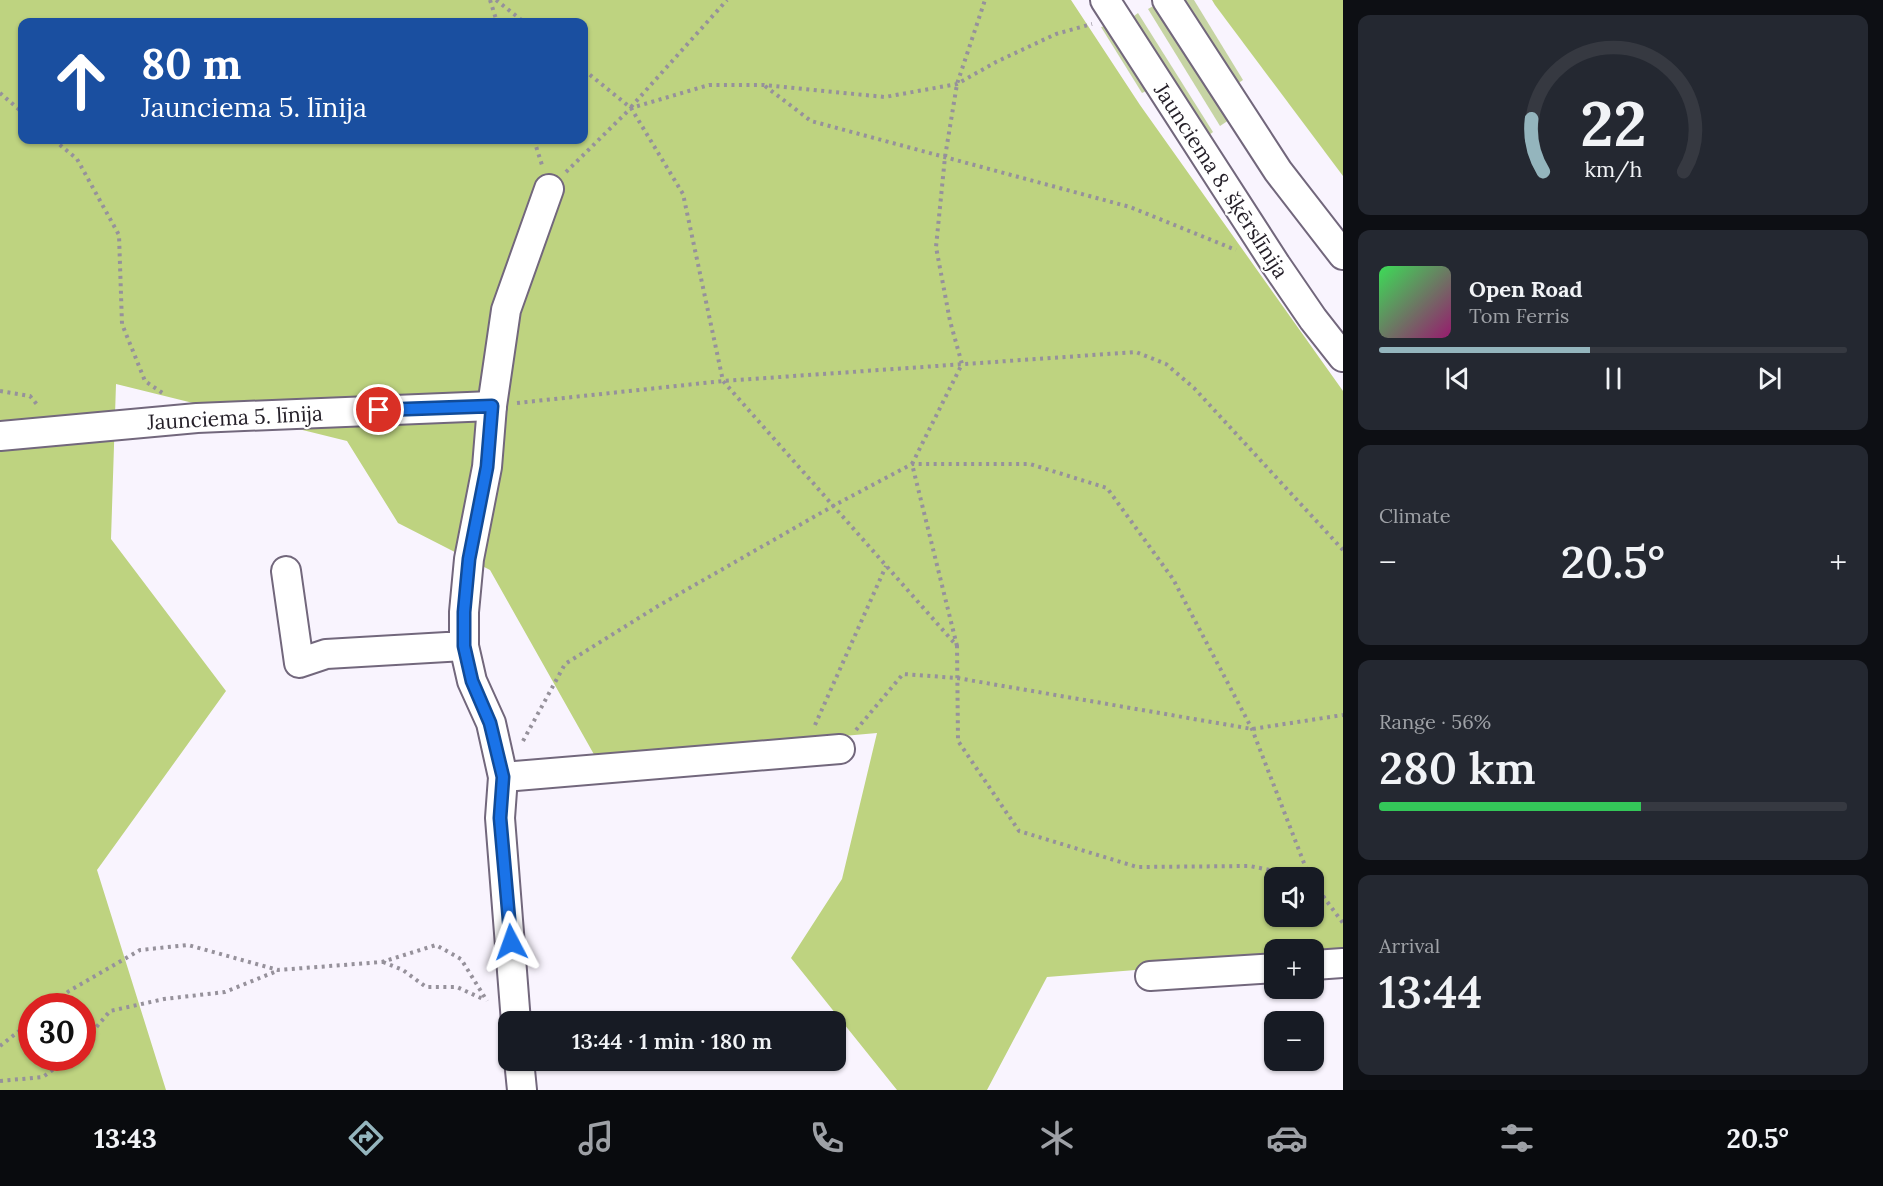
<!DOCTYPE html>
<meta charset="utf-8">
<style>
:root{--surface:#171b24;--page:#242831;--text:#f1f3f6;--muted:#9ea1a6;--line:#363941;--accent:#94b5bd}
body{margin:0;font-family:Lora,serif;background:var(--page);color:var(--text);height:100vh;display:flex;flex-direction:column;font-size:22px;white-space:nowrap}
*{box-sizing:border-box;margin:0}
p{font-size:20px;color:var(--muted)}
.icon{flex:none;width:33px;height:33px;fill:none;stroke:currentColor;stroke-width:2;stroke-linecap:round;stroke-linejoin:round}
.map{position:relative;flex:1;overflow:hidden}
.drawer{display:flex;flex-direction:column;gap:15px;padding:15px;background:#0d0f14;width:540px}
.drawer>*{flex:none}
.hud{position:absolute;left:18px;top:18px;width:570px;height:126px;border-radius:12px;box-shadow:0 2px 4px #0004;background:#1a4fa0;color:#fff;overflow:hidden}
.controls{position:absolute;left:1264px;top:867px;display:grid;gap:12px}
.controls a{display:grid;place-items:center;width:60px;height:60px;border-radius:12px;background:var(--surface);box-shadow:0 2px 4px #0004;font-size:30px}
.speed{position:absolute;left:18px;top:993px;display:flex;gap:12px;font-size:30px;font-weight:700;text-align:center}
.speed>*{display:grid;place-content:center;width:78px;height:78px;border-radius:50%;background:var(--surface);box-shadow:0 2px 4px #0004;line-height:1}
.speed .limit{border:9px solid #d22;background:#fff;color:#111}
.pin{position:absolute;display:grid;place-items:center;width:51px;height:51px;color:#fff;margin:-26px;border:3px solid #fff;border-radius:50%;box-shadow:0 2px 6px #0007}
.me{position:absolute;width:66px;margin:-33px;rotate:356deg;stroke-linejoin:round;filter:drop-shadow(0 0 4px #0008)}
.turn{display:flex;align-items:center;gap:21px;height:126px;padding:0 24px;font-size:27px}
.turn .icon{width:78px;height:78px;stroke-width:2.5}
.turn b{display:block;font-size:42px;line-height:51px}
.big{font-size:45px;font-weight:600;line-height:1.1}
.drawer .card{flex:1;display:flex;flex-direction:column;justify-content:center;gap:9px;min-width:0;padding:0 21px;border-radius:12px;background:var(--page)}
.drawer .dial{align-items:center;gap:0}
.dial svg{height:156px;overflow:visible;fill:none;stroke:var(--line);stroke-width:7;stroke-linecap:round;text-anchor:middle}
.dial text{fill:var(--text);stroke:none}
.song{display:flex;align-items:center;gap:18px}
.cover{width:72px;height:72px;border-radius:9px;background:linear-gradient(135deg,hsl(130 70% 55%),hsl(320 70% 35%))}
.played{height:6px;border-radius:3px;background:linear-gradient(90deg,var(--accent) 45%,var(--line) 45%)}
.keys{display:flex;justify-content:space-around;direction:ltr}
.heat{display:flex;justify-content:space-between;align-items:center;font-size:33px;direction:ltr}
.charge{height:9px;border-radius:4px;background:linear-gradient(90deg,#34c759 56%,var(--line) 0)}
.trip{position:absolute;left:498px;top:1011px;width:348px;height:60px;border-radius:12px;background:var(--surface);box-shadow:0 2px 4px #0004;font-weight:600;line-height:60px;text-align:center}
.tab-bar{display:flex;height:96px;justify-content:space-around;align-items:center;background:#090b0e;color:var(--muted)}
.tab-bar .icon{width:42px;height:42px}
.tab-bar .active{color:var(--accent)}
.tab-bar b{font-size:27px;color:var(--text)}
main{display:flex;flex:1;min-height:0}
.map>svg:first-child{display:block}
.green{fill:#c6d4a3}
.forest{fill:#bed380;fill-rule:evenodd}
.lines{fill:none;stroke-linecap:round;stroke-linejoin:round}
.minor-casing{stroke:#72677c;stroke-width:32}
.path{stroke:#96919b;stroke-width:4;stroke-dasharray:3 4.5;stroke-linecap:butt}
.minor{stroke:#fff;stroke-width:28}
.route-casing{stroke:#114b97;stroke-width:15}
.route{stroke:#1a73e8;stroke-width:10}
.labels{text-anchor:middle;stroke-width:4.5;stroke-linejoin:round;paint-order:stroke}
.street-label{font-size:21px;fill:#231e27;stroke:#fff}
</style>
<main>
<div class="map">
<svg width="1343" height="1090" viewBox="0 0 1343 1090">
<rect width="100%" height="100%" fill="#f9f4fe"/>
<g class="green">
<polygon points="1182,0 1194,0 1243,80 1234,86"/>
<polygon points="1155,5 1229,120 1220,126 1148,9"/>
<polygon points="1138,13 1213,132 1205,138 1130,19"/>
<polygon points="1105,26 1146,91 1142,93 1101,27"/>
</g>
<g class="forest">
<path d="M 0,0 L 1071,0 L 1140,105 L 1343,391 L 1343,953 L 1314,956 L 1314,950 L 1275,950 L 1275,959 L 1047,977 L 987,1090 L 897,1090 L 791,958 L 842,879 L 877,733 L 596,758 L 490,570 L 398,523 L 347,441 L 116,384 L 111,539 L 226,691 L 97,870 L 166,1090 L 0,1090 ZM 22,22 L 584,22 L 584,140 L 22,140 ZM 1275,878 L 1314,878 L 1314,916 L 1275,916 ZM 32,1006 L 82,1006 L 82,1058 L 32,1058 Z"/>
<polygon points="1212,0 1343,0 1343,176 1215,5"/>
</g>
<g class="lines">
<defs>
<g id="minor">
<polyline points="1105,0 1276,265 1313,319 1343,357"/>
<polyline points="1167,0 1278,171 1343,255"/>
<polyline points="0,436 197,418 492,406"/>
<polyline points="286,571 299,663 326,654 464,646 464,612 469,559 487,467 492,406 506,310 549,189"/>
<polyline points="464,646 472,681 491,723 503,777 500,818 516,1022"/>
<polyline points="503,777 840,749"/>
<polyline points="1314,965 1343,963"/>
<polyline points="1150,976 1275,968"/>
<polyline points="519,1060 522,1090"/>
</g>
</defs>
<use href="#minor" class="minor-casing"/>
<g class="path">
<polyline points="490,0 497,22"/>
<polyline points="496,0 524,22"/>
<polyline points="584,70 631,108 683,194 723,381 957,646 958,741 1019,831 1137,867 1250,866 1309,878"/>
<polyline points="765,86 811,121 1130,207 1236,250"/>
<polyline points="0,93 22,112"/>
<polyline points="631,107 727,0"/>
<polyline points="54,140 77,159 119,235 122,324 145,381 164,394"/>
<polyline points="534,140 542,165"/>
<polyline points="566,172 631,108 709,85 764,85 885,97 957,84 996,62 1056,34 1092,24"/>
<polyline points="0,391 30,396 39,407"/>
<polyline points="517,403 723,381 1136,352 1166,364 1194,388 1343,550"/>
<polyline points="957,646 912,464 962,364 950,321 936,247 945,157 957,84 985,0"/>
<polyline points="815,725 886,566"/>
<polyline points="856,730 903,674 957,678 1252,729 1343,715"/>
<polyline points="523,741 565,664 658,606 833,506 912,464 1030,464 1107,488 1173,579 1252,729 1309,876"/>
<polyline points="1314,884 1343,923"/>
<polyline points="383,962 403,970 426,987 457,987 485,1000"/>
<polyline points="49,1006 69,991 140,950 188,945 278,970 382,962 436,945 461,959 487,1001"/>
<polyline points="82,1044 110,1011 164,999 225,992 277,971"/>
<polyline points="0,1046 32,1021"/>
<polyline points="0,1081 43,1077 69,1058"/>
</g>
<use href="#minor" class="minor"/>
</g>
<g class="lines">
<defs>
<polyline id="route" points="379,410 492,406 487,467 469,559 464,612 464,646 472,681 490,723 503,777 500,818 511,942"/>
</defs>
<use href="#route" class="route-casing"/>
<use href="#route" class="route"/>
</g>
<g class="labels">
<g class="street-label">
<text transform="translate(1221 181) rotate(57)" y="7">Jaunciema 8. šķērslīnija</text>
<text transform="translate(235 418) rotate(-3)" y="7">Jaunciema 5. līnija</text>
</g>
</g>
</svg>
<div class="controls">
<a><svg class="icon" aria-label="sound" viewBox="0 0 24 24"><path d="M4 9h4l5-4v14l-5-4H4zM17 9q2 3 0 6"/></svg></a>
<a>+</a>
<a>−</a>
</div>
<div class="speed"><div class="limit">30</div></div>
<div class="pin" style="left:379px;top:410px;background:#d93025"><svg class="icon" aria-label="arrive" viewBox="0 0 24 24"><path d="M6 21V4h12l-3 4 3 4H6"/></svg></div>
<svg class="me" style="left:511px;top:942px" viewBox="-20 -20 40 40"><path d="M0-17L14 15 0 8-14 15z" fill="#1a73e8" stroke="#fff" stroke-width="4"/></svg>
<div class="trip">13:44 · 1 min · 180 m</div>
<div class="hud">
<div class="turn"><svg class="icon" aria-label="ahead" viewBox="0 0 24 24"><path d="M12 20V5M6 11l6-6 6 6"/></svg><div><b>80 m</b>Jaunciema 5. līnija</div></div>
</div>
</div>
<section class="drawer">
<div class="card dial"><svg viewBox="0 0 100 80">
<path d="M14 69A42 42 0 1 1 86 69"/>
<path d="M14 69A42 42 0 0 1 8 42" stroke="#94b5bd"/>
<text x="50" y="56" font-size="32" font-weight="700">22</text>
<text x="50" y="72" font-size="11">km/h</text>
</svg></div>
<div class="card">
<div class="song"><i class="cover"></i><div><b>Open Road</b><p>Tom Ferris</p></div></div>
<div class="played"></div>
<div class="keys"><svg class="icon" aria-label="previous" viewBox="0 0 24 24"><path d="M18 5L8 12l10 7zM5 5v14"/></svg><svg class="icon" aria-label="pause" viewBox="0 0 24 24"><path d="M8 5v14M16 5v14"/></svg><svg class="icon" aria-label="next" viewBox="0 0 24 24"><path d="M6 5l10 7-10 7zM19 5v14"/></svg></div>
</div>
<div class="card"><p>Climate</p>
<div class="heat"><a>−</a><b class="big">20.5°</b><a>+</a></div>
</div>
<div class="card"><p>Range · 56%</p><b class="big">280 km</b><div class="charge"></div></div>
<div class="card"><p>Arrival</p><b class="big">13:44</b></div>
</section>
</main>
<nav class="tab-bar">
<b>13:43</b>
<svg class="icon active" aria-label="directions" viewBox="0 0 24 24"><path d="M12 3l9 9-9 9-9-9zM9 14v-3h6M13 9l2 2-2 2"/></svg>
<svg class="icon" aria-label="music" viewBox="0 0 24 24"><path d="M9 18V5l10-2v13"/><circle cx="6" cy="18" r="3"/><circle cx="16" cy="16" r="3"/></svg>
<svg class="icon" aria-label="phone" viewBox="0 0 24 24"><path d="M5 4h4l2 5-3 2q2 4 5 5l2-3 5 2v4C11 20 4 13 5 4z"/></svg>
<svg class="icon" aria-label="climate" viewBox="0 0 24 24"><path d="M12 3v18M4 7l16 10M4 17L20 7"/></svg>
<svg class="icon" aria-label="car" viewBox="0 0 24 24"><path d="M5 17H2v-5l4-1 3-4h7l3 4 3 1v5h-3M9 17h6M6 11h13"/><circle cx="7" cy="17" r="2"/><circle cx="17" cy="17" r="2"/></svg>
<svg class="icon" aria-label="filters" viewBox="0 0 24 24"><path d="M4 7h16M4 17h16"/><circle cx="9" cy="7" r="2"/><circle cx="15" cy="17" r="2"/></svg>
<b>20.5°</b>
</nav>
